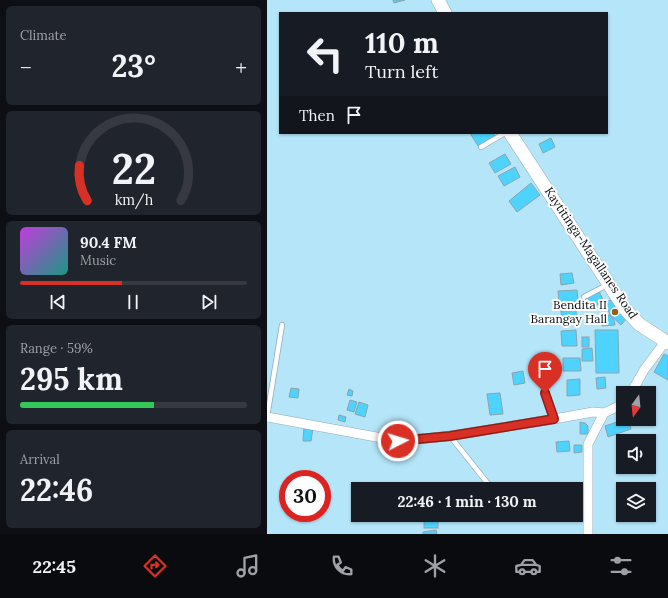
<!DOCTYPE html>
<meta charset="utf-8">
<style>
:root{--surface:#171b24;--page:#20242c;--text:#f1f3f6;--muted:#9ea1a6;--line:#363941;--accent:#d93025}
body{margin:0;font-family:Lora,serif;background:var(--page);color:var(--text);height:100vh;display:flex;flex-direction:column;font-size:15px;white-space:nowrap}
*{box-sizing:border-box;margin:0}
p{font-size:13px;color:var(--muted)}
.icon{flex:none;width:22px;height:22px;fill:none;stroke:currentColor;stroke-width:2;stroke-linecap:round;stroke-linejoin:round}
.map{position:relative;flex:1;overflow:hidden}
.drawer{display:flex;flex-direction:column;gap:6px;padding:6px;background:#0d0f14;width:267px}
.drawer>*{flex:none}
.banner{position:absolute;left:12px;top:12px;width:329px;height:122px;border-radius:0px;box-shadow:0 1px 3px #0004;background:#171b24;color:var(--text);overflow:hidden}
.needle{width:26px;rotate:195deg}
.fabs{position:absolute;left:349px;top:386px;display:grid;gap:8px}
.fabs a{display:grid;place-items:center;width:40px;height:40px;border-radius:0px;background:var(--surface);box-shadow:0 1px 3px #0004;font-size:20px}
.speed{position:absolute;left:12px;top:470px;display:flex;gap:8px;font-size:20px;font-weight:700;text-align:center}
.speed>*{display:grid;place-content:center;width:52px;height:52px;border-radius:50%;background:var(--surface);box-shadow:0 1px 3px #0004;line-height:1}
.speed .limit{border:6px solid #d22;background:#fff;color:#111}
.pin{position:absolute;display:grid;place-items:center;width:34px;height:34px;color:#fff;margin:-41px -17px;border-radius:50% 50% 50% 0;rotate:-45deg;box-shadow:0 0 4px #0007}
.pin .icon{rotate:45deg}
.me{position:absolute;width:44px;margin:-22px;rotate:85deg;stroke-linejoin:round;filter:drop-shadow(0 0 3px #0008)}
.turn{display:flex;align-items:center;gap:14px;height:84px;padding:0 20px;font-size:18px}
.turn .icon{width:52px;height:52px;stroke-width:2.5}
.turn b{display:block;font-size:28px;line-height:34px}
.then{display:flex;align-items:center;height:38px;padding:0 20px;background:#0003;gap:8px;font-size:15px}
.big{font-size:30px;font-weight:700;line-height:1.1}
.drawer .tile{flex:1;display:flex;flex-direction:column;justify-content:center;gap:6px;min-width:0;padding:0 14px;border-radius:6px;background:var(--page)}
.drawer .dial{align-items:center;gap:0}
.dial svg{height:104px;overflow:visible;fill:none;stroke:var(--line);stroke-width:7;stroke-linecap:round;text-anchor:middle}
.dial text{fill:var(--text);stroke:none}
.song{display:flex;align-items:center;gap:12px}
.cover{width:48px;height:48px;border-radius:6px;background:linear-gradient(135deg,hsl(290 70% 55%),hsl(170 70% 35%))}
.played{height:4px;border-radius:2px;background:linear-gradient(90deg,var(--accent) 45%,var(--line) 45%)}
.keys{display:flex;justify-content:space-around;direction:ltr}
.heat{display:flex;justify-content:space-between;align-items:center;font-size:22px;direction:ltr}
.charge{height:6px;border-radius:3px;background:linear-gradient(90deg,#34c759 59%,var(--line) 0)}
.trip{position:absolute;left:84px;top:482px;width:232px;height:40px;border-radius:0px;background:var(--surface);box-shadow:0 1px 3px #0004;font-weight:700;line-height:40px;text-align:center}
.tabs{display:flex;height:64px;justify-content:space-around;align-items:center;background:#090b0e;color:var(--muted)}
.tabs .icon{width:28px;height:28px}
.tabs .selected{color:var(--accent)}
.tabs b{font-size:18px;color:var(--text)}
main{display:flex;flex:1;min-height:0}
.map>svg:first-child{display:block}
.green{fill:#b4e5f8;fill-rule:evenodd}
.building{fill:#4ed3ff;stroke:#8da3ac}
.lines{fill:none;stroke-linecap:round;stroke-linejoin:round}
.service-casing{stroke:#94abb4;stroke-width:6}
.minor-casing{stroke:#94abb4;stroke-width:10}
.secondary-casing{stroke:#94abb4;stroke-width:14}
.service{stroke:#fff;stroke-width:4.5}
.minor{stroke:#fff;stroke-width:9}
.secondary{stroke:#fff;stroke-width:13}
.route-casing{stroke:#8d1f18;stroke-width:10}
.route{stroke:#d93025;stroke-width:7}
.poi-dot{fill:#975e1b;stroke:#fff;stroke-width:1.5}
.labels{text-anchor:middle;stroke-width:4;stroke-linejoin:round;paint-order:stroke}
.street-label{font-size:12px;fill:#060d10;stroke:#fff}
.poi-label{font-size:12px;fill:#060d10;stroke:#fff;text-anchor:end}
</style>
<main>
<section class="drawer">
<div class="tile"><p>Climate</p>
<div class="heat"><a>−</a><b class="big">23°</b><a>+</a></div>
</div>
<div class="tile dial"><svg viewBox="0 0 100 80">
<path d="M14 69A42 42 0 1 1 86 69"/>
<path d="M14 69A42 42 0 0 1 8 42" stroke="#d93025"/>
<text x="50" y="56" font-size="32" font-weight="700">22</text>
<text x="50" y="72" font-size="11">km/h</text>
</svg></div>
<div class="tile">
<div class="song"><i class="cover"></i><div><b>90.4 FM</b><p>Music</p></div></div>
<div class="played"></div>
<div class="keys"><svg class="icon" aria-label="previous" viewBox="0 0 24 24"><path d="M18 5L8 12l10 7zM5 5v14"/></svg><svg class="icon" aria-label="pause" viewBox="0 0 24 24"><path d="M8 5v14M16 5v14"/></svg><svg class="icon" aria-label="next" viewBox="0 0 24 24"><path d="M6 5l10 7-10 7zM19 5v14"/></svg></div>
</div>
<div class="tile"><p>Range · 59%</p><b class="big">295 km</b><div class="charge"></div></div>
<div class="tile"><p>Arrival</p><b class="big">22:46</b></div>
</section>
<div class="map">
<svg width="401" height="534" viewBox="0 0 401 534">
<rect width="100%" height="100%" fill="#f6fbfd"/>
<path class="green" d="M 0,0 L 401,0 L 401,534 L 0,534 ZM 13,13 L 340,13 L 340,133 L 13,133 ZM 356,393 L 382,393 L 382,419 L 356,419 ZM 356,441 L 382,441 L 382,467 L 356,467 ZM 21,479 L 55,479 L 55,513 L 21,513 ZM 91,489 L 309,489 L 309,515 L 91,515 ZM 356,489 L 382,489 L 382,515 L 356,515 Z"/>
<g class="building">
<polygon points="126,0 138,0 127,3"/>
<polygon points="203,133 226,133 228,136 211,146"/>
<polygon points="284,138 288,147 276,153 272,144"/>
<polygon points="238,154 244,164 228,173 222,163"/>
<polygon points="248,167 253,177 237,186 231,176"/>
<polygon points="264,183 273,195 250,212 242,201"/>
<polygon points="305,273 307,283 294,285 293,274"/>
<polygon points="310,290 311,301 292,302 291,291"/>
<polygon points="332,291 337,302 319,310 313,299"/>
<polygon points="347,299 360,318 354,325 343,315 338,302"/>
<polygon points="309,310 310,322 295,323 294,311"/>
<polygon points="342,315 347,320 348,325 335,326 335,316"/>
<polygon points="309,330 310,346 295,346 294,331"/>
<polygon points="328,330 351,330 352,373 329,373"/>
<rect x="315" y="337" width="7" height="10"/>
<polygon points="325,348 326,361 315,361 315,349"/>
<polygon points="397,354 401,356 401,380 387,372"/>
<polygon points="296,358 313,358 314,371 296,371"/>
<polygon points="256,371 258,383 247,385 245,373"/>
<polygon points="338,377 339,388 330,389 329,378"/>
<polygon points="313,379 313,395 300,396 300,380"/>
<polygon points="24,388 32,389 31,398 22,397"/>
<polygon points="82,389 86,391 85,396 80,395"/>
<polygon points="233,393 236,414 223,415 220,394"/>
<polygon points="83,400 90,402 87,412 80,410"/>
<polygon points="92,402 101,405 98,417 88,414"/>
<polygon points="72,415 79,417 78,422 71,420"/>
<polygon points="359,419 361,419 364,429 341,437 338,426"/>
<polygon points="313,422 318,423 321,426 321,434 313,434"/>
<polygon points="37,427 46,428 44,441 36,441"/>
<polygon points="302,441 303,451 290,452 289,442"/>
<polygon points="307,445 315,445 315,452 307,453"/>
<polygon points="180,486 190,489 179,489"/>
<rect x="157" y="516" width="14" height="12"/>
<polygon points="169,530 170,534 156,534 156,532"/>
</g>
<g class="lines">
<defs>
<g id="service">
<polyline points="214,147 238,133"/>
<polyline points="317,297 340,285"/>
<polyline points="278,393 287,419"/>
<polyline points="0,417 15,325"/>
<polyline points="183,436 222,485"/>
</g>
<g id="minor">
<polyline points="364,393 377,370 398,342"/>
<polyline points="0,417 131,441 183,436 287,419 326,412 337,413"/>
<polyline points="321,534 321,444 337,413 356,404"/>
</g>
<g id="secondary">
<polyline points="171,0 178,13"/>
<polyline points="243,133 358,309 372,324 401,343"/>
</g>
</defs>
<use href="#service" class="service-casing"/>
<use href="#minor" class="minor-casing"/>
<use href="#secondary" class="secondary-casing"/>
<use href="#service" class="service"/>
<use href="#minor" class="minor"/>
<use href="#secondary" class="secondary"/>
</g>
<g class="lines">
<defs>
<polyline id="route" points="131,441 183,436 287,419 278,393"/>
</defs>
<use href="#route" class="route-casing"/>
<use href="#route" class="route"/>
</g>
<circle class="poi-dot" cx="348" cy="312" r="4"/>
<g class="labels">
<g class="street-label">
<text transform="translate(324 253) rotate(56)" y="4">Kaytitinga-Magallanes Road</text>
</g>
<g class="poi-label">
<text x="340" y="309">Bendita II<tspan x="340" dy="14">Barangay Hall</tspan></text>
</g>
</g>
</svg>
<div class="fabs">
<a><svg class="needle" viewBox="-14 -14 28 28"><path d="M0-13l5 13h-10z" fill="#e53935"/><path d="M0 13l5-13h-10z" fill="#9ea1a6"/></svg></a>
<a><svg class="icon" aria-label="sound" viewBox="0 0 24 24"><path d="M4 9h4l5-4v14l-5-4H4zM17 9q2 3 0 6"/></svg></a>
<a><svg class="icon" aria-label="layers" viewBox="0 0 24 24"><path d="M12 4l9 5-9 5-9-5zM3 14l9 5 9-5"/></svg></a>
</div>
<div class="speed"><div class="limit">30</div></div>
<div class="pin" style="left:278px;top:393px;background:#d93025"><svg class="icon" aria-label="arrive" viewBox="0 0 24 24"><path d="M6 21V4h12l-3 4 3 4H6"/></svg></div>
<svg class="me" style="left:131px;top:441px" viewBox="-20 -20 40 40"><circle r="17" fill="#d93025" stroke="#fff" stroke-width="3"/><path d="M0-11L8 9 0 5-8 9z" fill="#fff"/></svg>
<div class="trip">22:46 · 1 min · 130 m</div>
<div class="banner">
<div class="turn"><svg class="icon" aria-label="left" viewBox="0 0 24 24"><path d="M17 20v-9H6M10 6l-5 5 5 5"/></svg><div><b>110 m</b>Turn left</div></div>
<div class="then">Then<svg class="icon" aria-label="arrive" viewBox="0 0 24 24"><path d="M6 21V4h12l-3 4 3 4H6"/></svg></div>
</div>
</div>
</main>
<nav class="tabs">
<b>22:45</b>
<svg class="icon selected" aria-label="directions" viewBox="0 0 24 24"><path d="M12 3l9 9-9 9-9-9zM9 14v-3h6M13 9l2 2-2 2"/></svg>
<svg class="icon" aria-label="music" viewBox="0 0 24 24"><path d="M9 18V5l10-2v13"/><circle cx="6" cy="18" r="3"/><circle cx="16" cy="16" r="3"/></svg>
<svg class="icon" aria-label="phone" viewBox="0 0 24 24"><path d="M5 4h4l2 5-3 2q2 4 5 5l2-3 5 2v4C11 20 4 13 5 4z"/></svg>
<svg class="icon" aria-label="climate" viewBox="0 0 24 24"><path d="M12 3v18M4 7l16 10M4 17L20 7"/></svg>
<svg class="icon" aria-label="car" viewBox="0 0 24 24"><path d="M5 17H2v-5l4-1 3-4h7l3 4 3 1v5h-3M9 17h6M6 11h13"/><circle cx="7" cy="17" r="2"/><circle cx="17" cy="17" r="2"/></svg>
<svg class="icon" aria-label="filters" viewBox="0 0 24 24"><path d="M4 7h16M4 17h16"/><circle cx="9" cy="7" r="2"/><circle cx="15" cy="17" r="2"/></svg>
</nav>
